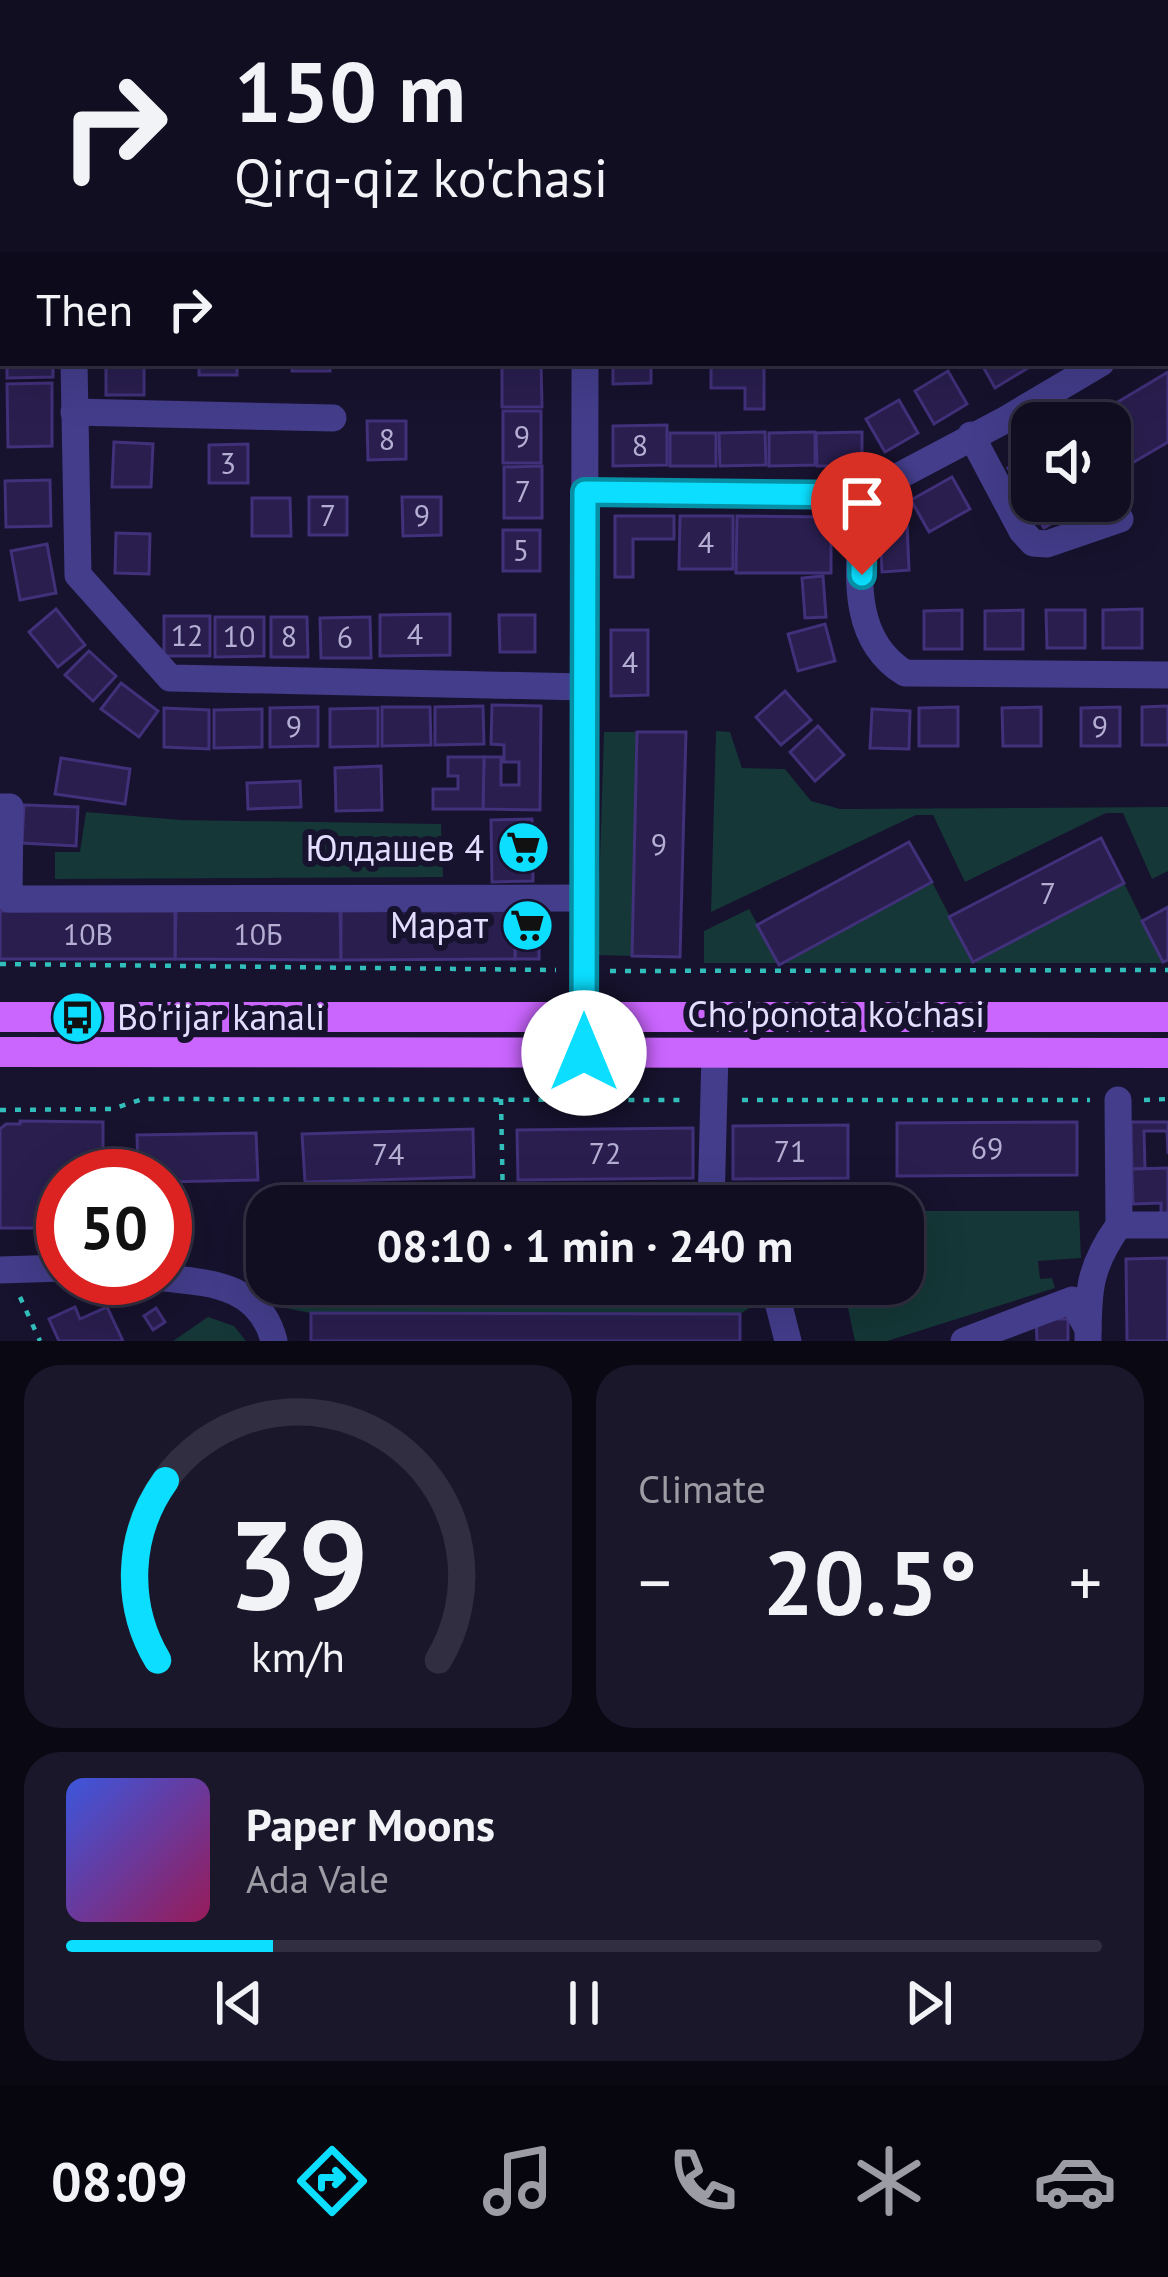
<!DOCTYPE html>
<meta charset="utf-8">
<style>
:root{--surface:#110e22;--page:#1a172a;--text:#f1f3f6;--muted:#9c9ca5;--line:#302e40;--accent:#0bdefe}
body{margin:0;font-family:"PT Sans",sans-serif;background:var(--page);color:var(--text);height:100vh;display:flex;flex-direction:column;font-size:45px;white-space:nowrap}
*{box-sizing:border-box;margin:0}
p{font-size:39px;color:var(--muted)}
.icon{flex:none;width:66px;height:66px;fill:none;stroke:currentColor;stroke-width:2;stroke-linecap:round;stroke-linejoin:round}
.map{position:relative;height:1341px;overflow:hidden}
.sheet{display:flex;flex-direction:column;gap:24px;padding:24px;background:#090813;flex:1}
.sheet>*{flex:none}
.top-card{position:absolute;left:0px;top:0px;width:1170px;height:366px;box-shadow:0 12px 48px #0002,0 0 0 3px var(--line);background:#110e22;color:var(--text);overflow:hidden}
.controls{position:absolute;left:1011px;top:402px;display:grid;gap:24px}
.controls a{display:grid;place-items:center;width:120px;height:120px;border-radius:24px;background:var(--surface);box-shadow:0 12px 48px #0002,0 0 0 3px var(--line);font-size:60px}
.speed{position:absolute;left:36px;top:1149px;display:flex;gap:24px;font-size:60px;font-weight:700;text-align:center}
.speed>*{display:grid;place-content:center;width:156px;height:156px;border-radius:50%;background:var(--surface);box-shadow:0 12px 48px #0002,0 0 0 3px var(--line);line-height:1}
.speed .limit{border:18px solid #d22;background:#fff;color:#111}
.pin{position:absolute;display:grid;place-items:center;width:102px;height:102px;color:#fff;margin:-123px -51px;border-radius:50% 50% 50% 0;rotate:-45deg;box-shadow:0 0 12px #0007}
.pin .icon{rotate:45deg}
.me{position:absolute;width:132px;margin:-66px;rotate:0deg;stroke-linejoin:round;filter:drop-shadow(0 0 9px #0008)}
.turn{display:flex;align-items:center;gap:42px;height:252px;padding:0 36px;font-size:54px}
.turn .icon{width:156px;height:156px;stroke-width:2.5}
.turn b{display:block;font-size:84px;line-height:102px}
.then{display:flex;align-items:center;height:114px;padding:0 36px;background:#0003;gap:24px;font-size:45px}
.big{font-size:90px;font-weight:700;line-height:1.1}
.sheet .tile{flex:1;display:flex;flex-direction:column;justify-content:center;gap:18px;min-width:0;padding:0 42px;border-radius:36px;background:var(--page)}
.sheet .dial{align-items:center;gap:0}
.dial svg{height:312px;overflow:visible;fill:none;stroke:var(--line);stroke-width:7;stroke-linecap:round;text-anchor:middle}
.dial text{fill:var(--text);stroke:none}
.song{display:flex;align-items:center;gap:36px}
.cover{width:144px;height:144px;border-radius:18px;background:linear-gradient(135deg,hsl(230 70% 55%),hsl(330 70% 35%))}
.played{height:12px;border-radius:6px;background:linear-gradient(90deg,var(--accent) 20%,var(--line) 20%)}
.keys{display:flex;justify-content:space-around;direction:ltr}
.heat{display:flex;justify-content:space-between;align-items:center;font-size:66px;direction:ltr}
.sheet .tiles{flex:1;display:grid;gap:24px;grid-template-columns:1fr 1fr}
.tile:last-child{grid-column:span 2}
.trip{position:absolute;left:246px;top:1185px;width:678px;height:120px;border-radius:36px;background:var(--surface);box-shadow:0 12px 48px #0002,0 0 0 3px var(--line);font-weight:700;line-height:120px;text-align:center}
.menu{display:flex;height:192px;justify-content:space-around;align-items:center;background:#07060e;color:var(--muted)}
.menu .icon{width:84px;height:84px}
.menu .current{color:var(--accent)}
.menu b{font-size:54px;color:var(--text)}
.map>svg:first-child{display:block}
.green{fill:#153737}
.building{fill:#291e4e;stroke:#41307a;stroke-width:3}
.lines{fill:none;stroke-linecap:round;stroke-linejoin:round}
.path{stroke:#32bfbb;stroke-width:4.5;stroke-dasharray:6 9;stroke-linecap:butt}
.minor{stroke:#433d8b;stroke-width:27}
.major{stroke:#ca65fe;stroke-width:30}
.route-casing{stroke:#0790a5;stroke-width:30}
.route{stroke:#0bdefe;stroke-width:21}
.labels{text-anchor:middle;stroke-width:12;stroke-linejoin:round;paint-order:stroke}
.number-label{font-size:30px;fill:#b4aed3}
.poi-label{font-size:36px;fill:#e3deff;stroke:#17122d;text-anchor:end}
.street-label{font-size:36px;fill:#e3deff;stroke:#17122d}
</style>
<div class="map">
<svg width="1168" height="1341" viewBox="0 0 1168 1341">
<rect width="100%" height="100%" fill="#17122d"/>
<g class="green">
<polygon points="716,731 730,732 742,768 785,769 811,801 840,809 1168,807 1168,871 1152,879 1123,813 1106,813 965,882 933,815 916,815 711,912"/>
<polygon points="604,732 637,732 632,956 597,955"/>
<polygon points="86,812 181,820 441,824 443,877 55,879 55,852 80,852"/>
<polygon points="932,882 973,961 1124,883 1163,962 1168,963 704,963 704,931 749,909 780,965"/>
<polygon points="903,1211 1079,1211 1081,1258 1038,1261 1040,1279 1052,1278 1055,1288 887,1341 855,1341 843,1284 903,1284"/>
<polygon points="271,1284 817,1284 772,1293 740,1314 311,1313 275,1306"/>
<polygon points="208,1317 234,1326 246,1341 173,1341"/>
</g>
<g class="building">
<polygon points="335,0 473,0 473,3"/>
<rect x="609" y="0" width="79" height="3"/>
<rect x="0" y="9" width="3" height="132"/>
<polygon points="7,363 53,363 53,377 7,378"/>
<rect x="106" y="363" width="38" height="32"/>
<rect x="199" y="363" width="38" height="12"/>
<rect x="292" y="363" width="38" height="8"/>
<polygon points="502,363 541,363 542,407 502,407"/>
<polygon points="613,363 651,363 651,383 613,384"/>
<polygon points="711,363 764,363 764,409 745,409 745,388 711,388"/>
<polygon points="981,363 1025,363 1028,368 995,388"/>
<polygon points="948,371 967,404 934,424 915,391"/>
<polygon points="1168,372 1168,442 1122,469 1110,449 1110,423 1094,423 1091,418"/>
<polygon points="52,383 52,446 8,447 7,384"/>
<polygon points="899,400 918,433 885,452 866,419"/>
<rect x="503" y="411" width="38" height="52"/>
<polygon points="367,421 406,421 406,459 368,460"/>
<polygon points="667,425 667,465 613,466 613,426"/>
<polygon points="765,432 766,465 720,466 719,433"/>
<polygon points="815,432 815,465 769,466 769,433"/>
<polygon points="862,432 862,466 817,466 816,433"/>
<rect x="670" y="433" width="46" height="33"/>
<polygon points="114,442 153,444 151,487 112,487"/>
<polygon points="248,444 248,483 209,483 209,445"/>
<polygon points="1110,449 1127,477 1110,488"/>
<polygon points="1032,454 1032,501 1088,501 1044,528 1008,468"/>
<polygon points="542,466 542,518 504,518 504,467"/>
<polygon points="952,477 970,509 929,532 911,500"/>
<polygon points="50,480 51,526 6,527 5,481"/>
<rect x="309" y="497" width="38" height="38"/>
<polygon points="402,497 441,497 441,535 403,536"/>
<polygon points="252,498 290,498 291,536 252,536"/>
<polygon points="615,516 674,516 674,539 633,539 633,577 615,577"/>
<polygon points="680,516 733,516 733,569 679,569"/>
<polygon points="737,516 831,517 831,573 736,573"/>
<polygon points="907,522 909,570 882,572 880,524"/>
<rect x="503" y="530" width="37" height="41"/>
<polygon points="116,533 150,534 149,574 115,573"/>
<polygon points="47,544 56,593 20,600 11,551"/>
<polygon points="823,576 826,617 805,618 802,578"/>
<polygon points="56,609 85,645 58,667 29,632"/>
<polygon points="1142,609 1142,648 1103,648 1103,610"/>
<polygon points="962,610 962,649 924,649 924,611"/>
<polygon points="1023,610 1023,649 985,649 985,611"/>
<polygon points="1046,610 1085,610 1085,648 1047,648"/>
<polygon points="450,614 450,655 380,656 380,615"/>
<polygon points="499,615 535,615 535,652 500,652"/>
<rect x="164" y="616" width="46" height="40"/>
<polygon points="215,617 264,617 264,656 215,657"/>
<polygon points="271,617 307,617 308,657 271,657"/>
<polygon points="370,617 371,658 321,658 320,618"/>
<polygon points="825,624 835,661 798,671 788,634"/>
<polygon points="611,630 648,630 648,695 611,696"/>
<polygon points="89,651 116,676 93,701 65,675"/>
<polygon points="121,683 158,711 139,737 101,709"/>
<polygon points="785,691 811,720 781,745 756,717"/>
<polygon points="492,705 541,706 540,810 483,809 484,757 501,757 501,785 519,785 519,762 504,762 504,745 491,744"/>
<polygon points="483,706 484,744 435,745 435,707"/>
<polygon points="1168,706 1168,745 1142,745 1142,707"/>
<polygon points="318,707 318,746 270,747 270,708"/>
<polygon points="382,707 430,707 431,745 382,746"/>
<polygon points="958,707 958,746 919,746 919,708"/>
<polygon points="1041,707 1041,746 1003,746 1002,708"/>
<polygon points="1120,707 1120,746 1081,746 1081,708"/>
<polygon points="164,708 209,710 209,749 164,747"/>
<polygon points="378,708 378,746 330,747 330,709"/>
<polygon points="262,709 262,747 214,748 214,710"/>
<polygon points="872,709 910,711 909,749 870,748"/>
<polygon points="818,726 844,755 815,781 790,752"/>
<polygon points="637,732 686,732 680,957 632,956"/>
<polygon points="448,757 484,757 483,809 433,809 433,789 458,789 458,776 448,776"/>
<polygon points="61,758 130,769 125,804 55,794"/>
<polygon points="381,766 382,810 336,811 335,768"/>
<polygon points="300,781 301,807 248,809 247,783"/>
<polygon points="24,805 78,807 76,846 22,843"/>
<polygon points="532,819 533,881 492,882 491,820"/>
<polygon points="1101,838 1124,883 973,962 949,917"/>
<polygon points="909,842 932,882 779,965 757,925"/>
<polygon points="1168,907 1168,960 1163,962 1142,921"/>
<polygon points="176,910 340,911 341,960 175,959"/>
<rect x="515" y="910" width="24" height="49"/>
<polygon points="515,910 515,959 341,960 341,911"/>
<rect x="0" y="911" width="175" height="48"/>
<polygon points="20,1121 103,1122 103,1176 63,1176 62,1228 0,1228 0,1129 6,1124 20,1124"/>
<polygon points="1077,1122 1077,1175 897,1176 897,1123"/>
<polygon points="1131,1122 1168,1122 1168,1154 1167,1131 1144,1131 1145,1169 1132,1169"/>
<polygon points="848,1125 848,1178 733,1179 733,1126"/>
<polygon points="693,1128 693,1178 518,1180 517,1130"/>
<polygon points="473,1129 474,1177 305,1182 302,1134"/>
<polygon points="256,1133 258,1180 165,1182 165,1176 138,1176 137,1135"/>
<polygon points="1168,1168 1168,1216 1161,1216 1161,1203 1133,1204 1132,1169"/>
<polygon points="1168,1258 1168,1341 1127,1341 1126,1259"/>
<polygon points="75,1307 80,1319 107,1307 123,1341 59,1341 49,1319"/>
<polygon points="156,1308 165,1322 153,1330 144,1316"/>
<polygon points="311,1313 740,1314 740,1341 311,1341"/>
<polygon points="1036,1319 1068,1319 1068,1341 1037,1341"/>
</g>
<g class="lines">
<g class="path">
<polyline points="0,964 556,970"/>
<polyline points="610,971 1168,970"/>
<polyline points="501,1099 503,1206"/>
<polyline points="742,1100 1090,1100"/>
<polyline points="1144,1100 1168,1099"/>
<polyline points="0,1110 112,1109 143,1099 688,1100"/>
<polyline points="20,1297 40,1341"/>
</g>
<g class="minor">
<polyline points="320,0 320,3"/>
<polyline points="77,3 77,0"/>
<polyline points="189,3 189,0"/>
<polyline points="498,3 498,0"/>
<polyline points="586,3 586,0"/>
<polyline points="1167,62 1168,61"/>
<polyline points="1167,324 1168,324"/>
<polyline points="74,363 78,575 170,678 583,687"/>
<polyline points="74,412 333,418"/>
<polyline points="971,435 1022,531 1033,543 1047,544 1120,519"/>
<polyline points="585,492 863,495 1003,421 1101,363"/>
<path d="M 863,495 C 862,556 843,635 905,673 L 1168,675"/>
<polyline points="0,807 10,807 9,899 584,898"/>
<polyline points="584,1016 585,363"/>
<polyline points="1118,1100 1119,1225"/>
<polyline points="711,1206 715,1053"/>
<polyline points="0,1270 63,1268"/>
<path d="M 165,1278 C 213,1283 260,1286 274,1341"/>
<polyline points="761,1284 778,1302 788,1341"/>
<polyline points="964,1341 1072,1300 1088,1329"/>
<path d="M 1088,1341 C 1088,1290 1089,1267 1119,1225 L 1168,1225"/>
</g>
<g class="major">
<polyline points="0,1017 1168,1017"/>
<polyline points="0,1052 1168,1053"/>
</g>
</g>
<g class="lines">
<defs>
<polyline id="route" points="584,1053 585,492 863,495 862,575"/>
</defs>
<use href="#route" class="route-casing"/>
<use href="#route" class="route"/>
</g>
<defs>
<symbol id="supermarket-disc" viewBox="-11 -11 22 22"><circle r="9.5" fill="#0bdefe" stroke="#17122d"/><path d="M-6-5.5h2.5l.6 2H6L4.5 2H-2.5L-4.4-4H-6ZM-1.5 3.2a1.3 1.3 0 1 0 .1 0ZM3 3.2a1.3 1.3 0 1 0 .1 0Z" fill="#111"/></symbol>
<symbol id="bus-disc" viewBox="-11 -11 22 22"><circle r="9.5" fill="#0bdefe" stroke="#17122d"/><path d="M-5-6H5V4H4V6H2V4H-2V6H-4V4H-5ZM-3.5-4V0h7V-4ZM-3.5 1.2v1.5H-2V1.2ZM2 1.2v1.5H3.5V1.2Z" fill="#111"/></symbol>
</defs>
<g fill-rule="evenodd">
<use href="#supermarket-disc" x="494" y="818" width="59" height="59"/>
<use href="#supermarket-disc" x="498" y="896" width="59" height="59"/>
<use href="#bus-disc" x="48" y="988" width="59" height="59"/>
</g>
<g class="labels">
<g class="number-label">
<text x="522" y="447">9</text>
<text x="387" y="450">8</text>
<text x="640" y="456">8</text>
<text x="228" y="474">3</text>
<text x="523" y="502">7</text>
<text x="328" y="526">7</text>
<text x="422" y="526">9</text>
<text x="706" y="553">4</text>
<text x="521" y="561">5</text>
<text x="415" y="645">4</text>
<text x="187" y="646">12</text>
<text x="239" y="647">10</text>
<text x="289" y="647">8</text>
<text x="345" y="648">6</text>
<text x="630" y="673">4</text>
<text x="294" y="737">9</text>
<text x="1100" y="737">9</text>
<text x="659" y="855">9</text>
<text x="1048" y="904">7</text>
<text x="88" y="945">10В</text>
<text x="258" y="945">10Б</text>
<text x="987" y="1159">69</text>
<text x="790" y="1162">71</text>
<text x="605" y="1164">72</text>
<text x="388" y="1165">74</text>
</g>
<g class="poi-label">
<text x="484" y="861">Юлдашев 4</text>
<text x="488" y="938">Марат</text>
<text x="117" y="1030" text-anchor="start">Bo'rijar kanali</text>
</g>
<g class="street-label">
<text x="836" y="1027">Cho'ponota ko'chasi</text>
</g>
</g>
</svg>
<div class="controls">
<a><svg class="icon" aria-label="sound" viewBox="0 0 24 24"><path d="M4 9h4l5-4v14l-5-4H4zM17 9q2 3 0 6"/></svg></a>
</div>
<div class="speed"><div class="limit">50</div></div>
<div class="pin" style="left:862px;top:575px;background:#d93025"><svg class="icon" aria-label="arrive" viewBox="0 0 24 24"><path d="M6 21V4h12l-3 4 3 4H6"/></svg></div>
<svg class="me" style="left:584px;top:1053px" viewBox="-20 -20 40 40"><circle r="19" fill="#fff"/><path d="M0-13L10 11 0 6-10 11z" fill="#0bdefe"/></svg>
<div class="trip">08:10 · 1 min · 240 m</div>
<div class="top-card">
<div class="turn"><svg class="icon" aria-label="right" viewBox="0 0 24 24"><path d="M7 20v-9h11M14 6l5 5-5 5"/></svg><div><b>150 m</b>Qirq-qiz ko'chasi</div></div>
<div class="then">Then<svg class="icon" aria-label="right" viewBox="0 0 24 24"><path d="M7 20v-9h11M14 6l5 5-5 5"/></svg></div>
</div>
</div>
<section class="sheet">
<div class="tiles">
<div class="tile dial"><svg viewBox="0 0 100 80">
<path d="M14 69A42 42 0 1 1 86 69"/>
<path d="M14 69A42 42 0 0 1 16 23" stroke="#0bdefe"/>
<text x="50" y="56" font-size="32" font-weight="700">39</text>
<text x="50" y="72" font-size="11">km/h</text>
</svg></div>
<div class="tile"><p>Climate</p>
<div class="heat"><a>−</a><b class="big">20.5°</b><a>+</a></div>
</div>
<div class="tile">
<div class="song"><i class="cover"></i><div><b>Paper Moons</b><p>Ada Vale</p></div></div>
<div class="played"></div>
<div class="keys"><svg class="icon" aria-label="previous" viewBox="0 0 24 24"><path d="M18 5L8 12l10 7zM5 5v14"/></svg><svg class="icon" aria-label="pause" viewBox="0 0 24 24"><path d="M8 5v14M16 5v14"/></svg><svg class="icon" aria-label="next" viewBox="0 0 24 24"><path d="M6 5l10 7-10 7zM19 5v14"/></svg></div>
</div>
</div>
</section>
<nav class="menu">
<b>08:09</b>
<svg class="icon current" aria-label="directions" viewBox="0 0 24 24"><path d="M12 3l9 9-9 9-9-9zM9 14v-3h6M13 9l2 2-2 2"/></svg>
<svg class="icon" aria-label="music" viewBox="0 0 24 24"><path d="M9 18V5l10-2v13"/><circle cx="6" cy="18" r="3"/><circle cx="16" cy="16" r="3"/></svg>
<svg class="icon" aria-label="phone" viewBox="0 0 24 24"><path d="M5 4h4l2 5-3 2q2 4 5 5l2-3 5 2v4C11 20 4 13 5 4z"/></svg>
<svg class="icon" aria-label="climate" viewBox="0 0 24 24"><path d="M12 3v18M4 7l16 10M4 17L20 7"/></svg>
<svg class="icon" aria-label="car" viewBox="0 0 24 24"><path d="M5 17H2v-5l4-1 3-4h7l3 4 3 1v5h-3M9 17h6M6 11h13"/><circle cx="7" cy="17" r="2"/><circle cx="17" cy="17" r="2"/></svg>
</nav>
